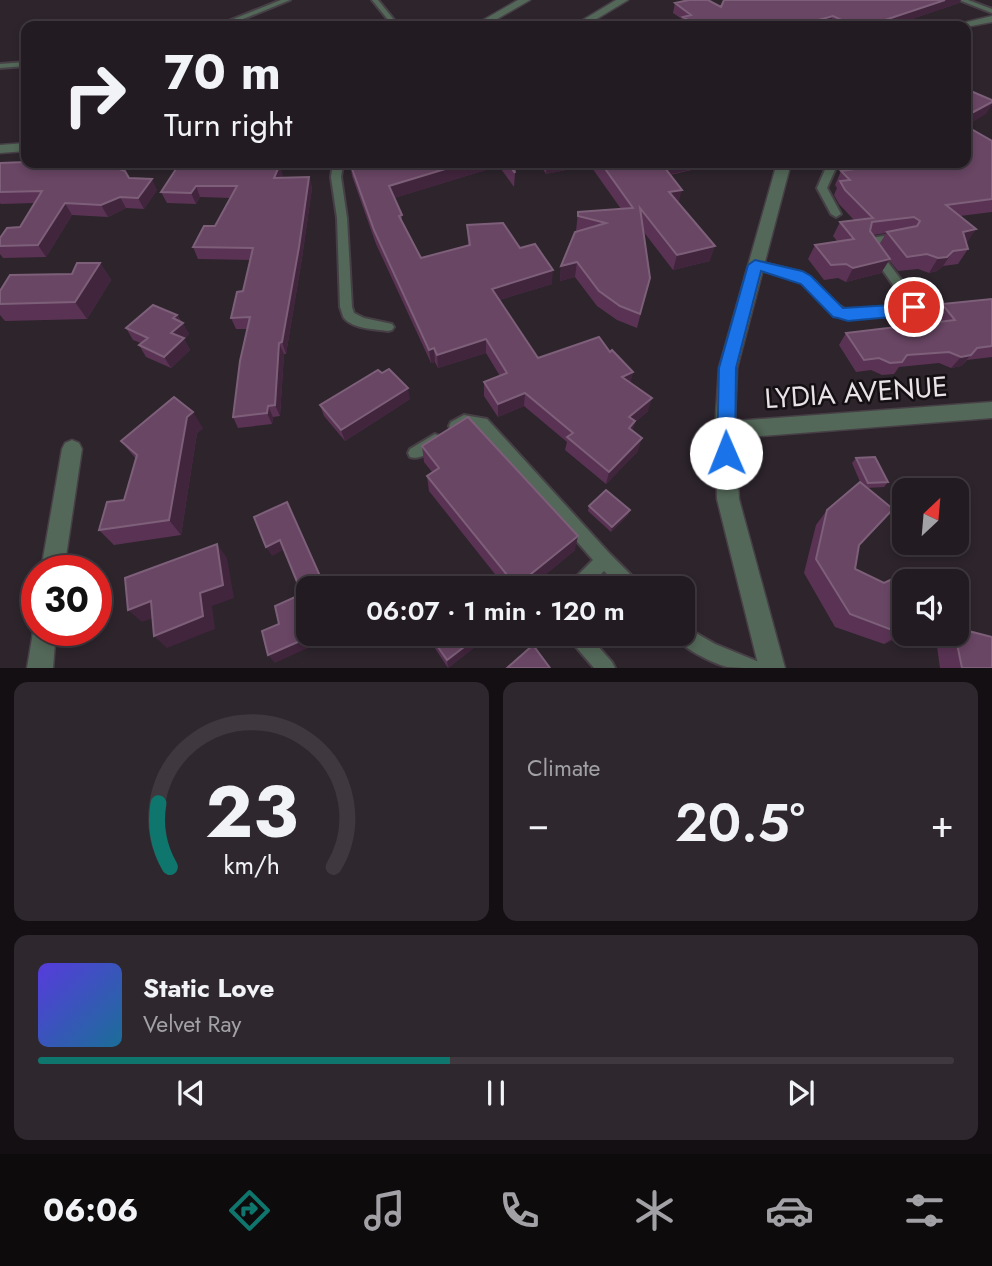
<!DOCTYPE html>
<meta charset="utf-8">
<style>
:root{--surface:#221b21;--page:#2e282e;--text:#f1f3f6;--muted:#a2a1a5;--line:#3f393f;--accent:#0f766e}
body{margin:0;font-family:Jost,sans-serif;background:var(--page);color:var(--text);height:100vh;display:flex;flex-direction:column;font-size:26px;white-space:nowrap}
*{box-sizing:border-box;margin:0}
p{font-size:23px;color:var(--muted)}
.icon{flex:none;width:38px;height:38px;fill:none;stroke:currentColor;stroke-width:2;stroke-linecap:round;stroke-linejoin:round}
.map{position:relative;height:668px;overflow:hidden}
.side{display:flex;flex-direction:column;gap:14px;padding:14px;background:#130f12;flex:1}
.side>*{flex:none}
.guide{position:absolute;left:21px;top:21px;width:950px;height:147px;border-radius:14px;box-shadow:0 4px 10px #0003,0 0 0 2px var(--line);background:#221b21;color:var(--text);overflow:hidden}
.needle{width:46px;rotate:26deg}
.fabs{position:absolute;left:892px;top:478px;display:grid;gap:14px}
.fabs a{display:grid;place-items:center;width:77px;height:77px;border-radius:14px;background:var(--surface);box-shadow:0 4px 10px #0003,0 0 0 2px var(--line);font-size:35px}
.speed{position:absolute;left:21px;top:555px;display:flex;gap:14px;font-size:35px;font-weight:700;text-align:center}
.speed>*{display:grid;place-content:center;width:91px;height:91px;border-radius:50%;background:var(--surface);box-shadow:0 4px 10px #0003,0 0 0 2px var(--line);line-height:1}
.speed .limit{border:10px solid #d22;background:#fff;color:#111}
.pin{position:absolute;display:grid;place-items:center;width:60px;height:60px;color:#fff;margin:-30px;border:4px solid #fff;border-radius:50%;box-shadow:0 2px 7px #0007}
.me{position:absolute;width:77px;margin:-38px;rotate:359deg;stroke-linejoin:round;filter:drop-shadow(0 0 5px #0008)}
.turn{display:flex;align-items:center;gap:24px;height:147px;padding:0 28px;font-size:32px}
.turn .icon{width:91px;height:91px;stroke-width:2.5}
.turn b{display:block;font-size:49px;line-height:60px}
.big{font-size:52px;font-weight:600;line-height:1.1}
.side .card{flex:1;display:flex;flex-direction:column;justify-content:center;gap:10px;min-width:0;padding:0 24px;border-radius:14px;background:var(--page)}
.side .dial{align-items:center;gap:0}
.dial svg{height:182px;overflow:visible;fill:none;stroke:var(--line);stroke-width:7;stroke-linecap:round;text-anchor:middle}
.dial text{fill:var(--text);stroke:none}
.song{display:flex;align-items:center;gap:21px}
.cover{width:84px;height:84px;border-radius:10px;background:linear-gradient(135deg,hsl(250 70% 55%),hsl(200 70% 35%))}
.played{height:7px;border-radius:4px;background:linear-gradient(90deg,var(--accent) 45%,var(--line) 45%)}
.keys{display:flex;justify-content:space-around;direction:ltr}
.heat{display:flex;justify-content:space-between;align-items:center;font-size:38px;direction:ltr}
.side .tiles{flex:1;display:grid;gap:14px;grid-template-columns:1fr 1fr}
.card:last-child{grid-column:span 2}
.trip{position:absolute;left:296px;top:576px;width:399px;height:70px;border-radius:14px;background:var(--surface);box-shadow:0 4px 10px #0003,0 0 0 2px var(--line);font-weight:600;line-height:70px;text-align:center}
.dock{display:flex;height:112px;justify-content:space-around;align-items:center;background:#0e0b0d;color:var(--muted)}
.dock .icon{width:49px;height:49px}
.dock .selected{color:var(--accent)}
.dock b{font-size:32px;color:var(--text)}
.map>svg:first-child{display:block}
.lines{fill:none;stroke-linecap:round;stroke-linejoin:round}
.service-casing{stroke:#473f46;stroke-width:4}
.minor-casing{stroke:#473f46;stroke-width:3}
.service{fill:#536858;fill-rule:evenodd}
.minor{fill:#536858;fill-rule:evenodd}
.wall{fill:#5a3354;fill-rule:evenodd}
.shaded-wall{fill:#41253d}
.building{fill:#694664;stroke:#7d5f79;stroke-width:2}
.route{fill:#1a73e8;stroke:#114b97;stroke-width:2}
.labels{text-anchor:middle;stroke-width:5;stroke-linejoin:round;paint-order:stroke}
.street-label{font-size:28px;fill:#e9e3e8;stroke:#130f12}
</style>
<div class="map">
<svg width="992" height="668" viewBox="0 0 992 668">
<rect width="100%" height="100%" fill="#2d242c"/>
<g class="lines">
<defs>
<g id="service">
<polygon points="281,0 290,0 226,26 216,26"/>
<polygon points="372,0 378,0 399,26 393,26"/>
<polygon points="959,0 968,0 992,9 992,13"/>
<polygon points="26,62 26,66 0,68 0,64"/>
<path d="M 333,163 L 343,163 L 341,177 L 347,218 L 352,307 L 354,313 L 364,318 L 392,324 L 394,327 L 392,330 L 388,331 C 375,329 353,329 344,318 C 343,317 341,309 340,307 L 337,218 L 331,177 Z"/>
<polygon points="828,163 838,163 827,188 841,214 836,217 831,214 817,188"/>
<polygon points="897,234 901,235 902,237 901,239 874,244 918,302 918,309 912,313 848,319 830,312 807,287 796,279 752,268 750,265 756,261 804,273 815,281 833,302 848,311 906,305 906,303 864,244 865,239"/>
<polygon points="464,415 487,419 610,554 638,582 640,588 620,588 604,571 588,588 569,588 571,582 593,560 478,428 466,427 456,432 451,430 449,426 451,422"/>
<path d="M 435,434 L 440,436 L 442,440 C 437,449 420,461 410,457 L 408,453 L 410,449 Z"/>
<path d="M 682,625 L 715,644 L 759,662 L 762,668 C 751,668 737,668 727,667 C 712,663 679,647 674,634 L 682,634 Z"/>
<polygon points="567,634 587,634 612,662 615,668 594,668 570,640"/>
</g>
<g id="minor">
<polygon points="518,0 530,0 485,26 473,26"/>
<polygon points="616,0 628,0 585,26 573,26"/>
<polygon points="992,16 992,22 966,27 950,26"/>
<polygon points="26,143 26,151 0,153 0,145"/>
<polygon points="777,163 791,163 737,368 735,421 992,402 992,418 735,438 739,499 785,668 759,668 717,499 715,430 719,368"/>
<polygon points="72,440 79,443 82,449 64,570 41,570 62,449 65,443"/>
<polygon points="35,621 37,630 56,630 53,668 27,668"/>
</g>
</defs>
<use href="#service" class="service-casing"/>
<use href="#minor" class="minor-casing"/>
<use href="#service" class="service"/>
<use href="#minor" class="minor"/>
</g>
<g class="wall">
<polygon points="724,0 961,0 959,3 891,26 681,26 682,19 673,13 675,3 721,7"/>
<path d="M 992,141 L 992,212 L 960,216 L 976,229 L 966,243 L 968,249 L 958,264 L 943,266 L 937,271 L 929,273 L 918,269 L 898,271 L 889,260 L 881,273 L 846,282 L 838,278 L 824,280 L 808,259 L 815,245 L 837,241 L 833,236 L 840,222 L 854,220 L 839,204 L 834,195 L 837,188 L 835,185 L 841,171 L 966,163 ZM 886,233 L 879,245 L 873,235 Z"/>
<polygon points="0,163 129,178 157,190 144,209 126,208 108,217 72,215 46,257 3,258 0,254 0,238 20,227 35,203 1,204 0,203"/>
<polygon points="180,163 226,163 226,165 283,176 282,178 309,177 312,188 302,258 286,354 284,354 280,416 273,417 272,424 238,428 233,417 247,329 236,329 231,318 243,291 251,260 198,259 193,247 215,226 231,198 200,197 196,204 167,203 161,192"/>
<polygon points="350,163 513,163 515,173 514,187 499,166 394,198 402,215 402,222 421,258 468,245 467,225 520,248 552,284 499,300 538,358 610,352 633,372 630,383 648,411 635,422 632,431 638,451 606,484 565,450 567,442 524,406 498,417 484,396 484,382 500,376 486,353 438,368 435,362 431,363 376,244 352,176"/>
<polygon points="539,163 721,163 670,175 678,203 710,261 673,270 643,231 650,278 637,328 617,320 597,306 575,277 560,281 561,266 576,231 578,212 621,209 590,165 546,174"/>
<polygon points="100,263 111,280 87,319 5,321 0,315 0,291 72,274"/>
<polygon points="992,299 992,357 967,360 961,366 951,368 939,363 899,367 894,374 882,375 871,370 856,372 839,345 846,333 938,322 934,316 942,304"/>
<polygon points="177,315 189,334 184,339 190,350 171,368 146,357 139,345 141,343 133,340 126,328"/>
<polygon points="410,399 345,441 324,416 320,405"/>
<polygon points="203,428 197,433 181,535 114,545 99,530 124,500 136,459 121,441"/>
<polygon points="422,446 575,550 529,588 506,588 429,491 427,476 432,472 424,462"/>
<polygon points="856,458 888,482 884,487 867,488 855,569 905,634 908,634 884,644 835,627 804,573 816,525 827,510 861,484 852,463"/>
<polygon points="589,506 630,510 628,515 611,532 588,511"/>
<polygon points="427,634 485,634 485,639 448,668 429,639"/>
<polygon points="945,634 957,634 992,668 940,668 936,639"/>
</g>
<g class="shaded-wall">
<polygon points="945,0 961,0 959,3 891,26 867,26"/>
<polygon points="833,16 829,26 796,26"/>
<polygon points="992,102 992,105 986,114 966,126 966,116"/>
<polygon points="465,163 499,163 499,166 391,199 389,186"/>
<polygon points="547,163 591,163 590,165 546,174"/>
<polygon points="661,163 721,163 658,177"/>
<polygon points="280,164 283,176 277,190 274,178"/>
<polygon points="309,177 312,188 302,258 286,354 282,342"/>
<polygon points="152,179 157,190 144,209 138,198"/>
<polygon points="196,186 200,197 196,204 191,193"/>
<polygon points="682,190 678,205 669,192"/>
<polygon points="120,197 126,208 108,217 101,205"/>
<polygon points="65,203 72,215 46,257 38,245"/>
<polygon points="976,229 966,244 963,232"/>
<polygon points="715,246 710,261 673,270 677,255"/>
<polygon points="953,251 943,266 937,271 929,273 938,258"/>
<polygon points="890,259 881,273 846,282 853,268"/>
<polygon points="577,262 575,277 560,281 561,266"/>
<polygon points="100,263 111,280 87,319 75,302"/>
<polygon points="553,270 552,284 492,302 492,289"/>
<polygon points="177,315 181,324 183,323 189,334 184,339 190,350 171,368 164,357 173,318"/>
<polygon points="486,339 486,353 438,368 437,355"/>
<polygon points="279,343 284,354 280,416 275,405"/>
<polygon points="434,348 435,362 431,363 429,350"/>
<polygon points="977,348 961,366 951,368 961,357"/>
<polygon points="633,372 630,385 622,377"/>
<polygon points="408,388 410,399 345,441 341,430"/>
<polygon points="525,393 524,406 498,417 498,404"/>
<polygon points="652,398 648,411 635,422 632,434 625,440 629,417"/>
<polygon points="268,406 273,417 272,424 267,413"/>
<polygon points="193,412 203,428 197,433 181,535 169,520 187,417"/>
<polygon points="642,438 638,451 606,484 609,472"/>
<polygon points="630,510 628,515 611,532 612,527"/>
<polygon points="578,536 575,550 529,588 516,588 516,586"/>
<polygon points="280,540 285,549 272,556 266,547"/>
<polygon points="217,544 227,558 234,598 212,606 215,629 167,648 154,636 200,593"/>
<polygon points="151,601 164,614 142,622 128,610"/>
<polygon points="905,631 905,634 908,634 884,644"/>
<polygon points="316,634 338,634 275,663 268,655"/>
<polygon points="481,634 485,634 485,639 448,668 447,660"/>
</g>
<g class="building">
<polygon points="689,0 708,0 721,7 724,0 945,0 867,26 855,26 833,16 796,26 699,26 683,17 691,15 675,3"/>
<polygon points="966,89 992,100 992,102 966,116"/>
<polygon points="966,126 992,141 992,199 946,205 976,229 963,232 968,249 953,251 947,257 938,258 927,254 907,257 887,232 917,226 920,221 914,217 872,222 870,231 890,259 853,268 846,264 831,265 815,245 854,239 840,222 873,218 845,190 840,181 850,180 841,171 896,163 966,163"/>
<polygon points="26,162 102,163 125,171 129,178 152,179 138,198 120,197 101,205 65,203 38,245 0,246 0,238 7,228 20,227 42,191 0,192 0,163"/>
<polygon points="180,163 219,163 218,165 280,164 274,178 309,177 299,247 282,342 279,343 275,405 268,406 267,413 233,417 240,361 250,317 231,318 237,292 243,291 253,248 193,247 204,226 215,226 237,186 196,186 191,193 161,192"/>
<polygon points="350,163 465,163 389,186 402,215 399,216 421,258 470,245 467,225 503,223 520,248 535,244 553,270 492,289 538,358 599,337 610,352 612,350 633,372 622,377 652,398 629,417 635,421 629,428 642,438 609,472 567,437 573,433 525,393 498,404 484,382 507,373 486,339 437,355 434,348 429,350 374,230"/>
<polygon points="507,163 513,163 515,173"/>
<polygon points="601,163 661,163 682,190 669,192 715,246 677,255 640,208 650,278 640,314 620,306 599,291 577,262 561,266 575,232 606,223 578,216 578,212 633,208"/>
<polygon points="77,263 100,263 75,302 0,304 0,291 10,275 72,274"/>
<polygon points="992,299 992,346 977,348 971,355 961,357 949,352 907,355 902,362 890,363 879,358 864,360 846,333 955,320 942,304"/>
<polygon points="153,305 177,315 173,318 183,323 171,333 184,338 164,357 139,345 148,338 126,328"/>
<polygon points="389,369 408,388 341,430 320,405 378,370 382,373"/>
<polygon points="174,397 193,412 187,417 169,520 99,530 107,502 124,500 137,455 121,441"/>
<polygon points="468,417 578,536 516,586 427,476 439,468 422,446"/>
<polygon points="875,457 888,482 868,483 856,458"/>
<polygon points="860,482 893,509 859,545 855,569 884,583 907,572 914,581 905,581 905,631 900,633 850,614 816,559 827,510"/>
<polygon points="606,490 630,510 612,527 589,506"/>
<polygon points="287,502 324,585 326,584 327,588 308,588 308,634 316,634 268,655 262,631 279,624 275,606 302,594 280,540 266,547 254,517"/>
<polygon points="217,544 223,585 200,593 203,616 154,636 151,601 128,610 125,578"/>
<polygon points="957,628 992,637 992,668 962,668 955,634 957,634"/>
<polygon points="429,634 481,634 447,660"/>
<polygon points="533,645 550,668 507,668"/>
</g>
<polygon class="route" points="755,260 802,271 811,276 843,308 908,304 914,301 922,307 918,313 912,315 848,321 838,318 833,317 801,284 761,271 736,368 735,453 732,458 726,461 719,458 717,453 719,368 748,265"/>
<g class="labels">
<g class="street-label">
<text transform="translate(856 392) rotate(-4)" y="10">LYDIA AVENUE</text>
</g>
</g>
</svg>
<div class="fabs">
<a><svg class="needle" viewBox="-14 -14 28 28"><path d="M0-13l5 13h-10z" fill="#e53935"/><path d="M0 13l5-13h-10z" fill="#a2a1a5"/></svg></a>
<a><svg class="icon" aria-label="sound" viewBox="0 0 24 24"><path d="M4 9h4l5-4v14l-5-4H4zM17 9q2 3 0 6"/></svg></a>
</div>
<div class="speed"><div class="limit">30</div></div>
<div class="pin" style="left:914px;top:307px;background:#d93025"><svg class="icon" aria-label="arrive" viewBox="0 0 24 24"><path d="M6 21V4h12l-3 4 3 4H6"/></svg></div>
<svg class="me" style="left:726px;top:453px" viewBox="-20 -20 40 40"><circle r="19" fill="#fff"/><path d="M0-13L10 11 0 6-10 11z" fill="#1a73e8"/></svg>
<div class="trip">06:07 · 1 min · 120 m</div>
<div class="guide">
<div class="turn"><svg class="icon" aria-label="right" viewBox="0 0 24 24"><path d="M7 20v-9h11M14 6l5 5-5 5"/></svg><div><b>70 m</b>Turn right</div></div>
</div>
</div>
<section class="side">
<div class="tiles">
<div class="card dial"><svg viewBox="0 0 100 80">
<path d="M14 69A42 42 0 1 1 86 69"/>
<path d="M14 69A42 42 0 0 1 9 41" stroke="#0f766e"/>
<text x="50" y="56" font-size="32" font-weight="700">23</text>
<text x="50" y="72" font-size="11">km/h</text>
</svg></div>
<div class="card"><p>Climate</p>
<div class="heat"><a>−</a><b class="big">20.5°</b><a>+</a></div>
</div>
<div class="card">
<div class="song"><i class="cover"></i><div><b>Static Love</b><p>Velvet Ray</p></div></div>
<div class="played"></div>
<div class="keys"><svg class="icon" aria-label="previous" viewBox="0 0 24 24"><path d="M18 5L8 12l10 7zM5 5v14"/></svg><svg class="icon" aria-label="pause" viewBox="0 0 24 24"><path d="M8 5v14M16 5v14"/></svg><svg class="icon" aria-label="next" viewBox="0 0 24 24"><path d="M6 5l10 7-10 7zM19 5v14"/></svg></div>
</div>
</div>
</section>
<nav class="dock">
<b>06:06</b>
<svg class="icon selected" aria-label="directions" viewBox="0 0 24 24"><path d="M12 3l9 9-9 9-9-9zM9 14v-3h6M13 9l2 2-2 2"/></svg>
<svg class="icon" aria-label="music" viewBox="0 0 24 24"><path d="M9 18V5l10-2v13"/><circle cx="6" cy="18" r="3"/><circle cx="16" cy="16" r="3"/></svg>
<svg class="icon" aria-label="phone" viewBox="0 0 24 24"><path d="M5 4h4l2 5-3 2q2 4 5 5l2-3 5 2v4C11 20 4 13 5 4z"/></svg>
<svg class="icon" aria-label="climate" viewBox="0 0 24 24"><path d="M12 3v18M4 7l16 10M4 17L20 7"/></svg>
<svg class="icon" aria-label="car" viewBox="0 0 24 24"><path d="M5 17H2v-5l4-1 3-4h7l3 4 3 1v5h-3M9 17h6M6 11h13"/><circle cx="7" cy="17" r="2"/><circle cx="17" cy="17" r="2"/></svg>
<svg class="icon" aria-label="filters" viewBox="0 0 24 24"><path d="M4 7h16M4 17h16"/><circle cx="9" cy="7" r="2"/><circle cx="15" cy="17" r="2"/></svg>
</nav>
